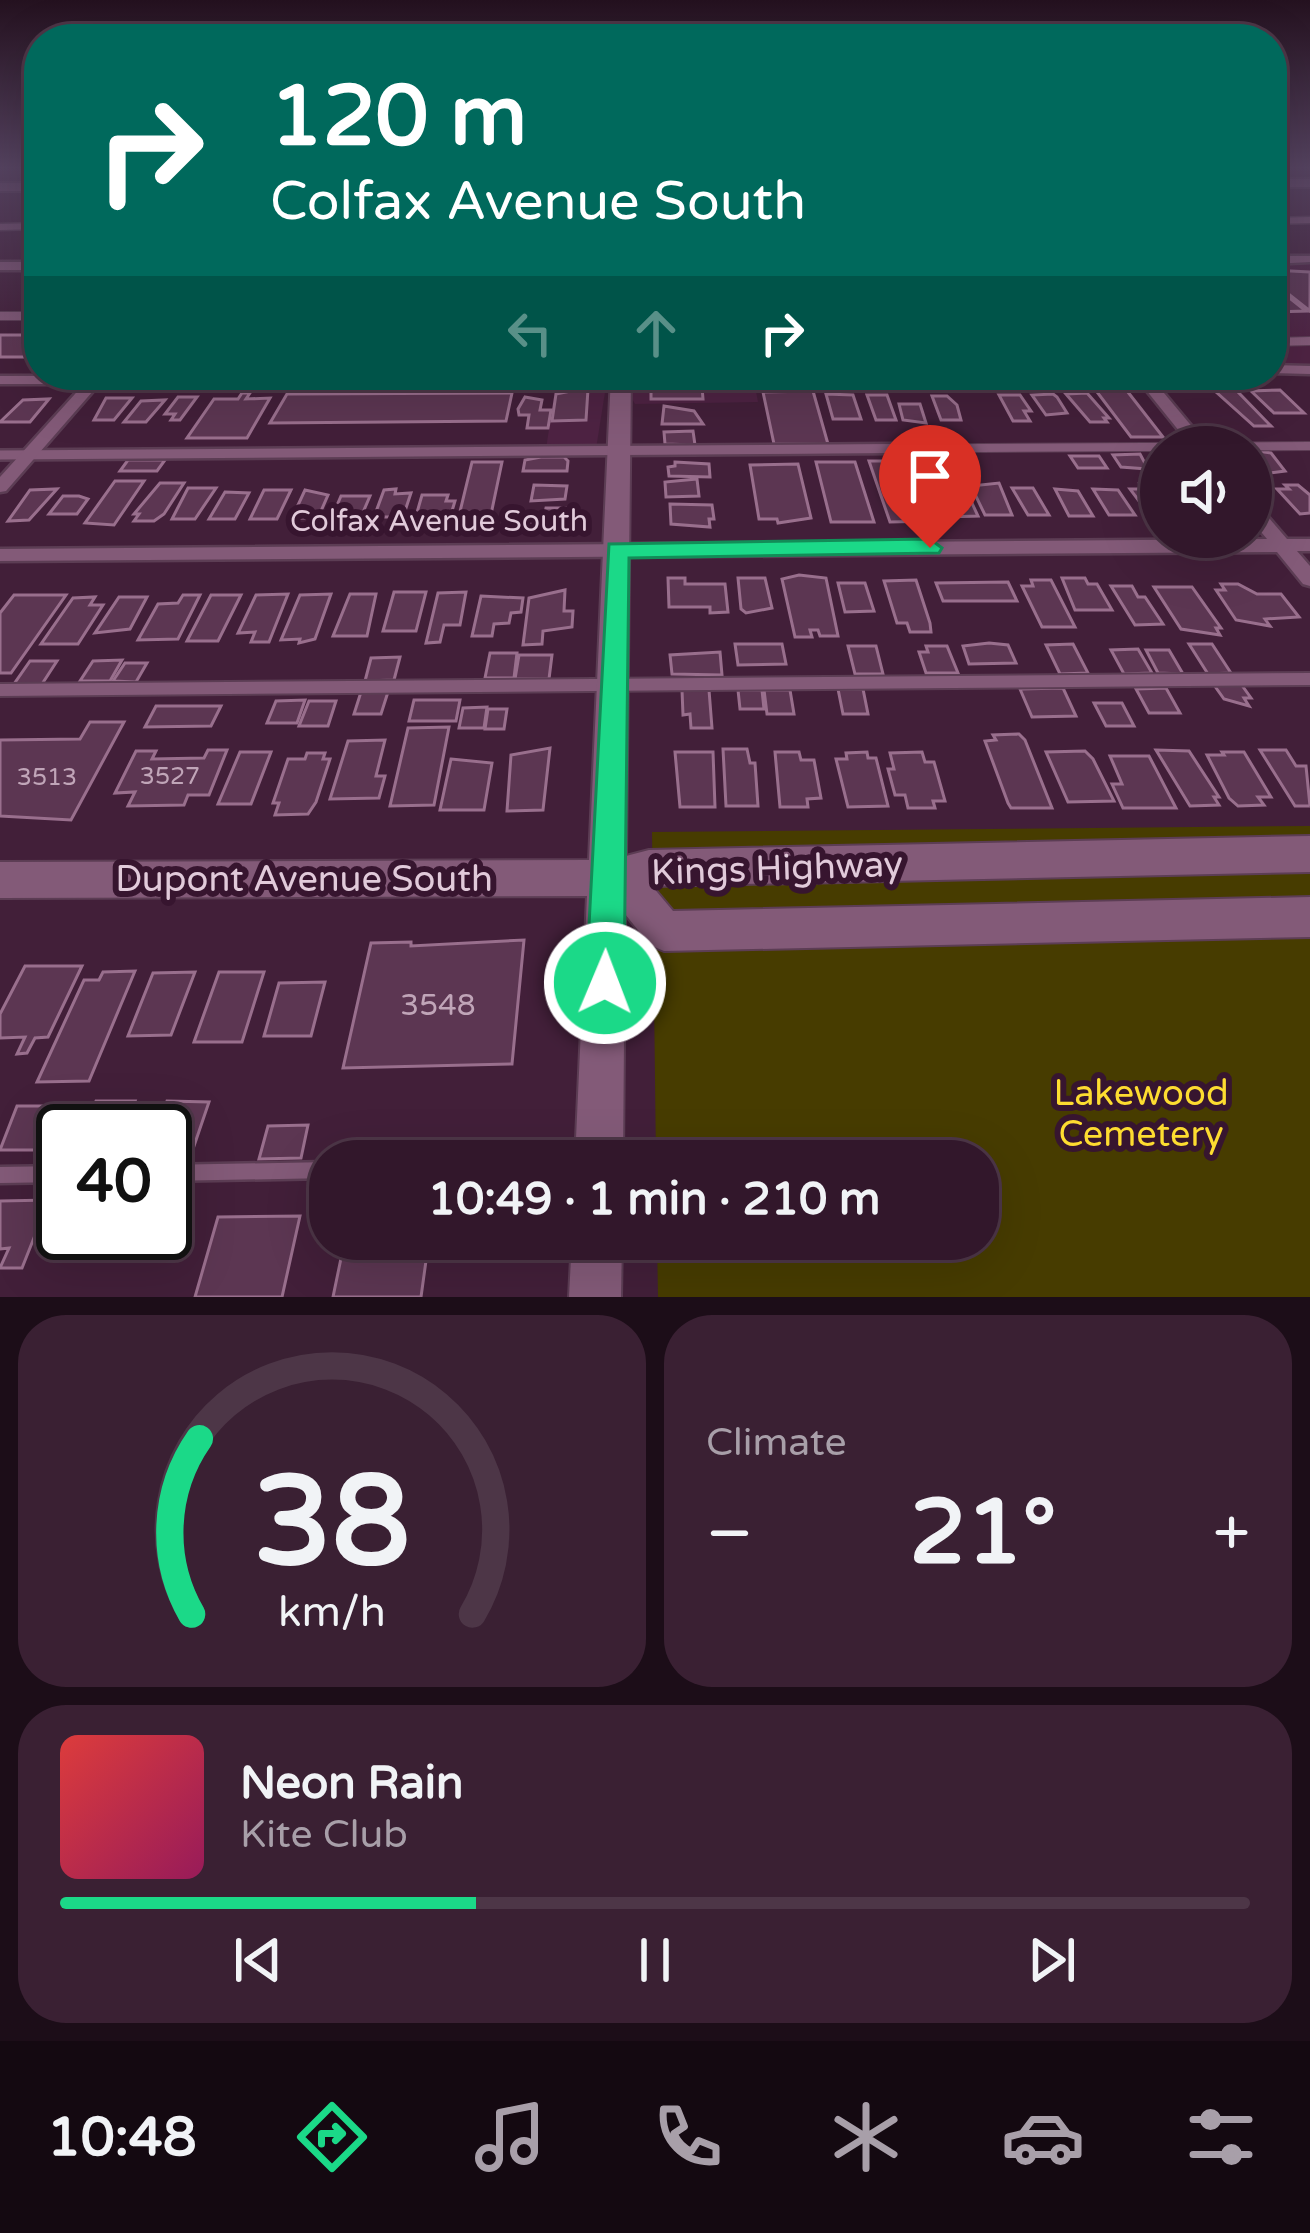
<!DOCTYPE html>
<meta charset="utf-8">
<style>
:root{--surface:#32172b;--page:#3a2033;--text:#f1f3f6;--muted:#a89fa9;--line:#4d3647;--accent:#1bd988}
body{margin:0;font-family:"Varela Round",sans-serif;background:var(--page);color:var(--text);height:100vh;display:flex;flex-direction:column;font-size:45px;white-space:nowrap}
*{box-sizing:border-box;margin:0}
p{font-size:39px;color:var(--muted)}
.icon{flex:none;width:66px;height:66px;fill:none;stroke:currentColor;stroke-width:2;stroke-linecap:round;stroke-linejoin:round}
.map{position:relative;height:1297px;overflow:hidden}
.side{display:flex;flex-direction:column;gap:18px;padding:18px;background:#1c0d18;flex:1}
.side>*{flex:none}
.top-card{position:absolute;left:24px;top:24px;width:1263px;height:366px;border-radius:48px;box-shadow:0 12px 48px #0002,0 0 0 3px var(--line);background:#00695c;color:#fff;overflow:hidden}
.buttons{position:absolute;left:1140px;top:426px;display:grid;gap:24px}
.buttons a{display:grid;place-items:center;width:132px;height:132px;border-radius:50%;background:var(--surface);box-shadow:0 12px 48px #0002,0 0 0 3px var(--line);font-size:60px}
.speed{position:absolute;left:36px;top:1104px;display:flex;gap:24px;font-size:60px;font-weight:700;text-align:center}
.speed>*{display:grid;place-content:center;width:156px;height:156px;border-radius:50%;background:var(--surface);box-shadow:0 12px 48px #0002,0 0 0 3px var(--line);line-height:1}
.speed .limit{border:6px solid #111;border-radius:18px;background:#fff;color:#111}
.pin{position:absolute;display:grid;place-items:center;width:102px;height:102px;color:#fff;margin:-123px -51px;border-radius:50% 50% 50% 0;rotate:-45deg;box-shadow:0 0 12px #0007}
.pin .icon{rotate:45deg}
.me{position:absolute;width:132px;margin:-66px;rotate:1deg;stroke-linejoin:round;filter:drop-shadow(0 0 9px #0008)}
.turn{display:flex;align-items:center;gap:42px;height:252px;padding:0 48px;font-size:54px}
.turn .icon{width:156px;height:156px;stroke-width:2.5}
.turn b{display:block;font-size:84px;line-height:102px}
.lanes{display:flex;align-items:center;height:114px;padding:0 48px;background:#0003;justify-content:center;gap:60px;direction:ltr}
.lanes .off{opacity:.35}
.big{font-size:90px;font-weight:800;line-height:1.1}
.side .card{flex:1;display:flex;flex-direction:column;justify-content:center;gap:18px;min-width:0;padding:0 42px;border-radius:48px;background:var(--page)}
.side .dial{align-items:center;gap:0}
.dial svg{height:312px;overflow:visible;fill:none;stroke:var(--line);stroke-width:7;stroke-linecap:round;text-anchor:middle}
.dial text{fill:var(--text);stroke:none}
.song{display:flex;align-items:center;gap:36px}
.cover{width:144px;height:144px;border-radius:18px;background:linear-gradient(135deg,hsl(0 70% 55%),hsl(330 70% 35%))}
.played{height:12px;border-radius:6px;background:linear-gradient(90deg,var(--accent) 35%,var(--line) 35%)}
.keys{display:flex;justify-content:space-around;direction:ltr}
.heat{display:flex;justify-content:space-between;align-items:center;font-size:66px;direction:ltr}
.side .tiles{flex:1;display:grid;gap:18px;grid-template-columns:1fr 1fr}
.card:last-child{grid-column:span 2}
.trip{position:absolute;left:309px;top:1140px;width:690px;height:120px;border-radius:48px;background:var(--surface);box-shadow:0 12px 48px #0002,0 0 0 3px var(--line);font-weight:800;line-height:120px;text-align:center}
.tab-bar{display:flex;height:192px;justify-content:space-around;align-items:center;background:#140911;color:var(--muted)}
.tab-bar .icon{width:84px;height:84px}
.tab-bar .selected{color:var(--accent)}
.tab-bar b{font-size:54px;color:var(--text)}
.map>svg:first-child{display:block}
.built{fill:#4e2343}
.green{fill:#473c00}
.building{fill:#5c3652;stroke:#996f8d;stroke-width:3}
.lines{fill:none;stroke-linecap:round;stroke-linejoin:round}
.lane-far4-casing{stroke:#5c3d54;stroke-width:9}
.lane-far3-casing{stroke:#5c3d54;stroke-width:10}
.lane-far2-casing{stroke:#5c3d54;stroke-width:14}
.lane-far1-casing{stroke:#5c3d54;stroke-width:16}
.lane-casing{stroke:#5c3d54;stroke-width:21}
.street-casing{stroke:#5c3d54;stroke-width:5}
.secondary-casing{stroke:#5c3d54;stroke-width:4}
.lane-far4{stroke:#835a78;stroke-width:6}
.lane-far3{stroke:#835a78;stroke-width:8}
.lane-far2{stroke:#835a78;stroke-width:9}
.lane-far1{stroke:#835a78;stroke-width:12}
.lane{stroke:#835a78;stroke-width:16}
.street{fill:#835a78;fill-rule:evenodd}
.secondary{fill:#835a78;fill-rule:evenodd}
.route{fill:#1bd988;stroke:#128d58;stroke-width:3}
.labels{text-anchor:middle;stroke-width:12;stroke-linejoin:round;paint-order:stroke}
.number-label{font-size:24px;fill:#c0a5b8}
.street-label{font-size:30px;fill:#e1cada;stroke:#37152f}
.near-number-label{font-size:30px;fill:#c0a5b8}
.near-street-label{font-size:36px;fill:#e1cada;stroke:#37152f}
.near-park-label{font-size:36px;fill:#fddc30;stroke:#37152f}
</style>
<div class="map">
<svg width="1310" height="1297" viewBox="0 0 1310 1297">
<rect width="100%" height="100%" fill="#421f39"/>
<g class="built">
<polygon points="1310,263 1310,366 1272,366 1272,264"/>
<polygon points="581,378 596,378 606,386 596,449 546,449 556,382"/>
<polygon points="639,381 754,381 758,402 635,404 627,390"/>
</g>
<polygon class="green" points="1310,826 1310,1297 658,1297 657,1239 978,1239 978,1161 656,1161 652,832"/>
<g class="building">
<polygon points="1272,270 1310,272 1310,311 1272,281"/>
<polygon points="1272,284 1306,311 1272,312"/>
<polygon points="0,335 39,335 39,342 24,357 0,357"/>
<polygon points="572,386 588,389 586,420 552,421 556,394 571,391"/>
<polygon points="651,386 702,387 703,399 651,399"/>
<polygon points="1124,387 1163,437 1131,437 1094,388"/>
<polygon points="1280,390 1304,413 1274,413 1251,391"/>
<polygon points="813,391 828,444 774,444 763,392"/>
<polygon points="1215,391 1237,391 1271,426 1254,426"/>
<polygon points="242,393 250,393 246,399 270,398 247,438 187,438 214,399 238,399"/>
<polygon points="512,393 506,421 270,423 287,394"/>
<polygon points="1087,393 1109,418 1104,418 1107,422 1090,422 1066,394"/>
<polygon points="826,394 853,395 861,419 833,419"/>
<polygon points="1053,394 1057,397 1067,413 1046,415 1032,395"/>
<polygon points="867,395 887,395 896,420 876,420"/>
<polygon points="999,395 1020,395 1031,411 1024,411 1030,421 1013,421"/>
<polygon points="932,396 947,396 957,405 961,420 941,420"/>
<polygon points="178,397 197,397 180,420 171,420 175,414 165,414"/>
<polygon points="525,397 542,400 540,410 551,410 548,428 527,428 529,415 519,415 518,409"/>
<polygon points="106,398 132,398 114,420 94,420"/>
<polygon points="49,399 30,422 0,422 23,400"/>
<polygon points="165,400 146,422 124,422 141,401"/>
<polygon points="899,404 920,404 926,423 903,420"/>
<polygon points="664,406 694,411 703,424 662,424"/>
<polygon points="693,431 695,445 665,444 664,432"/>
<polygon points="1251,450 1271,453 1285,471 1262,474 1251,463"/>
<polygon points="1140,454 1148,469 1121,467 1113,455"/>
<polygon points="1070,456 1099,456 1107,468 1078,468"/>
<polygon points="541,457 564,457 568,461 567,471 523,471 525,460"/>
<polygon points="128,460 165,460 157,471 120,471"/>
<polygon points="869,461 909,461 933,521 890,522"/>
<polygon points="472,462 502,462 489,524 457,524"/>
<polygon points="675,462 709,464 710,477 669,476 668,467 675,466"/>
<polygon points="816,462 855,462 874,522 831,522"/>
<polygon points="798,464 811,518 778,523 777,519 759,519 750,465"/>
<polygon points="697,479 699,496 666,497 665,482"/>
<polygon points="930,480 963,484 978,516 945,517"/>
<polygon points="115,481 144,481 114,525 85,523"/>
<polygon points="160,483 184,483 164,514 154,521 134,521 139,514 134,514"/>
<polygon points="999,483 1012,515 985,515 971,486"/>
<polygon points="1140,484 1150,484 1161,492 1161,517 1148,513 1130,489 1143,489"/>
<polygon points="534,485 567,486 565,499 531,501"/>
<polygon points="1285,485 1298,485 1310,495 1310,513 1300,514 1277,489 1289,489"/>
<polygon points="188,488 216,488 195,519 172,519"/>
<polygon points="1012,488 1033,488 1049,515 1028,515"/>
<polygon points="57,489 29,520 8,521 30,490"/>
<polygon points="396,489 395,494 411,493 403,517 374,517 384,490"/>
<polygon points="1055,489 1078,491 1093,516 1069,516"/>
<polygon points="1093,489 1118,490 1135,515 1109,515"/>
<polygon points="264,490 291,490 277,519 250,519"/>
<polygon points="305,490 328,495 318,518 292,518"/>
<polygon points="225,492 249,493 235,519 209,519"/>
<polygon points="422,495 448,495 446,501 455,501 452,511 416,516"/>
<polygon points="63,496 79,496 88,499 77,514 49,514"/>
<polygon points="341,496 370,496 361,517 332,517"/>
<polygon points="670,504 712,505 714,519 709,519 710,527 671,524"/>
<polygon points="546,508 566,508 565,525 512,524 514,513 545,513"/>
<polygon points="799,575 826,578 838,636 820,636 818,630 810,630 812,637 795,637 782,579"/>
<polygon points="668,578 685,578 685,584 725,584 728,612 710,613 710,607 669,607"/>
<polygon points="738,578 765,578 772,608 746,613 741,609"/>
<polygon points="1062,578 1085,578 1088,584 1097,584 1112,610 1075,610"/>
<polygon points="916,580 930,623 931,632 910,632 907,623 897,623 884,581"/>
<polygon points="1031,580 1051,580 1075,627 1042,627 1022,586 1033,586"/>
<polygon points="1008,582 1017,601 943,601 936,583"/>
<polygon points="838,583 865,583 874,611 845,612"/>
<polygon points="1221,584 1238,584 1257,594 1281,594 1299,617 1265,619 1270,626 1236,620 1216,590 1225,590"/>
<polygon points="1111,586 1132,586 1138,597 1145,597 1163,624 1135,625"/>
<polygon points="1154,587 1192,587 1221,628 1216,628 1220,635 1181,629"/>
<polygon points="565,590 564,611 573,611 572,627 543,631 542,644 523,645 529,598"/>
<polygon points="394,592 426,592 416,631 383,631"/>
<polygon points="466,592 460,625 444,625 440,642 426,643 438,593"/>
<polygon points="288,594 269,642 251,642 255,632 238,633 256,595"/>
<polygon points="331,594 315,639 299,643 300,639 281,640 300,595"/>
<polygon points="350,594 376,594 367,636 333,636"/>
<polygon points="14,595 66,595 11,673 0,673 0,613"/>
<polygon points="183,595 200,595 178,639 138,640 158,604 178,603"/>
<polygon points="211,595 241,595 218,641 187,641"/>
<polygon points="481,596 523,598 521,612 511,613 509,623 494,624 492,636 472,636"/>
<polygon points="95,597 90,605 103,605 78,644 41,644 73,598"/>
<polygon points="119,597 147,597 130,629 95,633"/>
<polygon points="989,643 1008,645 1016,663 969,664 963,646"/>
<polygon points="735,644 782,644 786,664 738,665"/>
<polygon points="1073,644 1088,673 1060,674 1046,645"/>
<polygon points="1189,644 1212,644 1231,673 1208,674"/>
<polygon points="848,646 876,646 883,674 855,674"/>
<polygon points="926,646 947,646 958,673 926,673 919,652 928,652"/>
<polygon points="1138,649 1152,673 1124,674 1111,650"/>
<polygon points="1146,650 1169,650 1183,674 1158,673"/>
<polygon points="720,652 722,675 672,674 670,655"/>
<polygon points="490,653 517,653 514,678 485,678"/>
<polygon points="519,655 552,655 549,679 515,679"/>
<polygon points="400,657 394,680 365,681 371,658"/>
<polygon points="122,660 110,681 80,681 93,661"/>
<polygon points="30,661 57,661 42,684 14,684"/>
<polygon points="125,663 147,663 136,682 113,681"/>
<polygon points="1241,684 1251,698 1244,698 1249,706 1224,699 1214,685"/>
<polygon points="1063,688 1076,716 1032,717 1020,689"/>
<polygon points="1166,688 1180,713 1149,713 1136,689"/>
<polygon points="838,689 863,689 868,714 843,714"/>
<polygon points="682,690 709,690 712,728 691,728 690,714 683,715"/>
<polygon points="738,690 762,690 764,709 740,709"/>
<polygon points="764,690 790,690 794,714 767,714"/>
<polygon points="361,692 388,692 381,714 354,714"/>
<polygon points="305,700 297,723 267,723 276,701"/>
<polygon points="414,700 460,700 456,721 409,721"/>
<polygon points="309,701 336,701 328,726 299,726"/>
<polygon points="1094,703 1122,703 1134,726 1106,726"/>
<polygon points="156,706 221,706 211,726 145,727"/>
<polygon points="487,707 484,728 459,728 463,708"/>
<polygon points="488,709 507,709 504,729 485,729"/>
<polygon points="90,722 124,722 71,820 0,816 0,740 80,739"/>
<polygon points="449,727 434,805 390,806 408,728"/>
<polygon points="1019,734 1025,740 1052,808 1011,808 1008,803 985,741 996,740 993,735"/>
<polygon points="385,740 376,776 385,776 379,798 330,799 348,741"/>
<polygon points="550,748 543,810 507,811 511,755"/>
<polygon points="723,749 747,749 750,763 755,763 758,806 726,806"/>
<polygon points="208,750 227,750 209,795 188,795 184,805 128,806 135,792 115,793 136,751 156,751 152,759 204,758"/>
<polygon points="1156,750 1189,751 1219,797 1214,797 1219,805 1190,806"/>
<polygon points="1260,750 1286,750 1296,766 1306,766 1310,806 1295,806"/>
<polygon points="1085,751 1093,759 1114,801 1068,802 1046,752"/>
<polygon points="240,752 271,752 251,804 218,804"/>
<polygon points="675,752 713,752 715,807 680,807"/>
<polygon points="775,752 799,752 801,760 814,760 821,798 807,799 808,807 780,807"/>
<polygon points="867,752 868,758 876,758 888,806 848,807 836,759 847,759 846,753"/>
<polygon points="922,752 925,762 934,762 945,801 933,801 935,808 908,808 905,795 895,795 888,769 894,769 890,753"/>
<polygon points="1222,752 1244,752 1271,797 1258,797 1264,805 1238,806 1229,798 1207,755 1224,755"/>
<polygon points="307,753 325,753 323,759 330,759 316,802 308,814 275,815 279,803 273,803 288,759 305,759"/>
<polygon points="1110,756 1149,756 1176,808 1123,808 1112,784 1122,784"/>
<polygon points="451,759 492,763 484,810 440,810"/>
<polygon points="524,940 512,1064 343,1068 371,943 411,942 411,946"/>
<polygon points="25,966 82,966 48,1037 35,1038 27,1053 17,1054 25,1037 0,1038 0,1014"/>
<polygon points="135,971 89,1081 37,1082 84,980 99,980 103,972"/>
<polygon points="195,972 171,1035 128,1036 153,973"/>
<polygon points="219,972 264,972 242,1042 194,1042"/>
<polygon points="325,982 311,1036 264,1036 279,983"/>
<polygon points="96,1101 135,1101 123,1131 83,1131"/>
<polygon points="167,1101 209,1102 193,1149 165,1149 165,1131 156,1131"/>
<polygon points="17,1106 56,1106 37,1150 0,1150"/>
<polygon points="308,1125 301,1158 259,1159 268,1126"/>
<polygon points="49,1200 22,1268 0,1268 9,1248 0,1249 0,1201"/>
<polygon points="183,1201 165,1259 118,1260 127,1233 165,1233 165,1202"/>
<polygon points="300,1216 282,1297 195,1297 218,1217"/>
<polygon points="83,1233 111,1233 104,1252 76,1253"/>
<polygon points="345,1239 429,1239 421,1297 333,1297"/>
</g>
<g class="lines">
<defs>
<g id="lane-far4">
<polyline points="1272,221 1310,220"/>
<polyline points="0,227 39,226"/>
</g>
<g id="lane-far3">
<polyline points="0,316 39,316"/>
<polyline points="1272,342 1310,341"/>
<polyline points="525,451 1310,446"/>
</g>
<polyline id="lane-far2" points="0,455 961,448"/>
<polyline id="lane-far1" points="0,690 1310,679"/>
<g id="lane">
<polyline points="165,1173 330,1170"/>
<polyline points="0,1175 63,1174"/>
</g>
<g id="street">
<polygon points="1272,256 1310,256 1310,262 1272,264"/>
<rect x="0" y="262" width="39" height="8"/>
<polygon points="1272,365 1310,366 1310,374 1272,373"/>
<polygon points="526,375 519,379 100,383 6,491 0,492 0,477 84,384 0,384 0,376"/>
<polygon points="1134,375 1149,375 1209,447 1192,447"/>
<polygon points="1251,502 1257,504 1287,539 1310,539 1310,551 1297,551 1310,566 1310,586 1303,584 1277,552 0,561 0,549 1267,539 1251,520"/>
</g>
<g id="secondary">
<rect x="1272" y="179" width="38" height="8"/>
<rect x="0" y="183" width="39" height="8"/>
<polygon points="611,375 631,375 626,856 649,850 1310,836 1310,872 652,886 673,911 1310,897 1310,937 664,951 650,945 625,914 623,1161 575,1161 587,896 0,898 0,862 589,860"/>
<polygon points="572,1239 622,1239 621,1297 569,1297"/>
</g>
</defs>
<use href="#lane-far4" class="lane-far4-casing"/>
<use href="#lane-far3" class="lane-far3-casing"/>
<use href="#lane-far2" class="lane-far2-casing"/>
<use href="#lane-far1" class="lane-far1-casing"/>
<use href="#lane" class="lane-casing"/>
<use href="#street" class="street-casing"/>
<use href="#secondary" class="secondary-casing"/>
<use href="#lane-far4" class="lane-far4"/>
<use href="#lane-far3" class="lane-far3"/>
<use href="#lane-far2" class="lane-far2"/>
<use href="#lane-far1" class="lane-far1"/>
<use href="#lane" class="lane"/>
<use href="#street" class="street"/>
<use href="#secondary" class="secondary"/>
</g>
<linearGradient id="sky" x2="0" y2="1"><stop stop-color="#24111f"/><stop offset="0.48" stop-color="#54425f"/><stop offset="1" stop-color="#54425f" stop-opacity="0"/></linearGradient>
<rect width="1310" height="349" fill="url(#sky)"/>
<polygon class="route" points="930,539 942,548 939,553 629,558 624,983 618,996 605,1002 592,996 586,983 609,544"/>
<g class="labels">
<g class="number-label">
<text x="170" y="784">3527</text>
<text x="47" y="785">3513</text>
</g>
<g class="street-label">
<text x="439" y="531">Colfax Avenue South</text>
</g>
<g class="near-number-label">
<text x="438" y="1015">3548</text>
</g>
<g class="near-street-label">
<text transform="translate(777 867) rotate(-2)" y="13">Kings Highway</text>
<text x="304" y="891">Dupont Avenue South</text>
</g>
<g class="near-park-label">
<text x="1141" y="1105">Lakewood<tspan x="1141" dy="41">Cemetery</tspan></text>
</g>
</g>
</svg>
<div class="buttons">
<a><svg class="icon" aria-label="sound" viewBox="0 0 24 24"><path d="M4 9h4l5-4v14l-5-4H4zM17 9q2 3 0 6"/></svg></a>
</div>
<div class="speed"><div class="limit">40</div></div>
<div class="pin" style="left:930px;top:548px;background:#d93025"><svg class="icon" aria-label="arrive" viewBox="0 0 24 24"><path d="M6 21V4h12l-3 4 3 4H6"/></svg></div>
<svg class="me" style="left:605px;top:983px" viewBox="-20 -20 40 40"><circle r="17" fill="#1bd988" stroke="#fff" stroke-width="3"/><path d="M0-11L8 9 0 5-8 9z" fill="#fff"/></svg>
<div class="trip">10:49 · 1 min · 210 m</div>
<div class="top-card">
<div class="turn"><svg class="icon" aria-label="right" viewBox="0 0 24 24"><path d="M7 20v-9h11M14 6l5 5-5 5"/></svg><div><b>120 m</b>Colfax Avenue South</div></div>
<div class="lanes"><svg class="icon off" aria-label="left" viewBox="0 0 24 24"><path d="M17 20v-9H6M10 6l-5 5 5 5"/></svg><svg class="icon off" aria-label="ahead" viewBox="0 0 24 24"><path d="M12 20V5M6 11l6-6 6 6"/></svg><svg class="icon" aria-label="right" viewBox="0 0 24 24"><path d="M7 20v-9h11M14 6l5 5-5 5"/></svg></div>
</div>
</div>
<section class="side">
<div class="tiles">
<div class="card dial"><svg viewBox="0 0 100 80">
<path d="M14 69A42 42 0 1 1 86 69"/>
<path d="M14 69A42 42 0 0 1 16 24" stroke="#1bd988"/>
<text x="50" y="56" font-size="32" font-weight="700">38</text>
<text x="50" y="72" font-size="11">km/h</text>
</svg></div>
<div class="card"><p>Climate</p>
<div class="heat"><a>−</a><b class="big">21°</b><a>+</a></div>
</div>
<div class="card">
<div class="song"><i class="cover"></i><div><b>Neon Rain</b><p>Kite Club</p></div></div>
<div class="played"></div>
<div class="keys"><svg class="icon" aria-label="previous" viewBox="0 0 24 24"><path d="M18 5L8 12l10 7zM5 5v14"/></svg><svg class="icon" aria-label="pause" viewBox="0 0 24 24"><path d="M8 5v14M16 5v14"/></svg><svg class="icon" aria-label="next" viewBox="0 0 24 24"><path d="M6 5l10 7-10 7zM19 5v14"/></svg></div>
</div>
</div>
</section>
<nav class="tab-bar">
<b>10:48</b>
<svg class="icon selected" aria-label="directions" viewBox="0 0 24 24"><path d="M12 3l9 9-9 9-9-9zM9 14v-3h6M13 9l2 2-2 2"/></svg>
<svg class="icon" aria-label="music" viewBox="0 0 24 24"><path d="M9 18V5l10-2v13"/><circle cx="6" cy="18" r="3"/><circle cx="16" cy="16" r="3"/></svg>
<svg class="icon" aria-label="phone" viewBox="0 0 24 24"><path d="M5 4h4l2 5-3 2q2 4 5 5l2-3 5 2v4C11 20 4 13 5 4z"/></svg>
<svg class="icon" aria-label="climate" viewBox="0 0 24 24"><path d="M12 3v18M4 7l16 10M4 17L20 7"/></svg>
<svg class="icon" aria-label="car" viewBox="0 0 24 24"><path d="M5 17H2v-5l4-1 3-4h7l3 4 3 1v5h-3M9 17h6M6 11h13"/><circle cx="7" cy="17" r="2"/><circle cx="17" cy="17" r="2"/></svg>
<svg class="icon" aria-label="filters" viewBox="0 0 24 24"><path d="M4 7h16M4 17h16"/><circle cx="9" cy="7" r="2"/><circle cx="15" cy="17" r="2"/></svg>
</nav>
